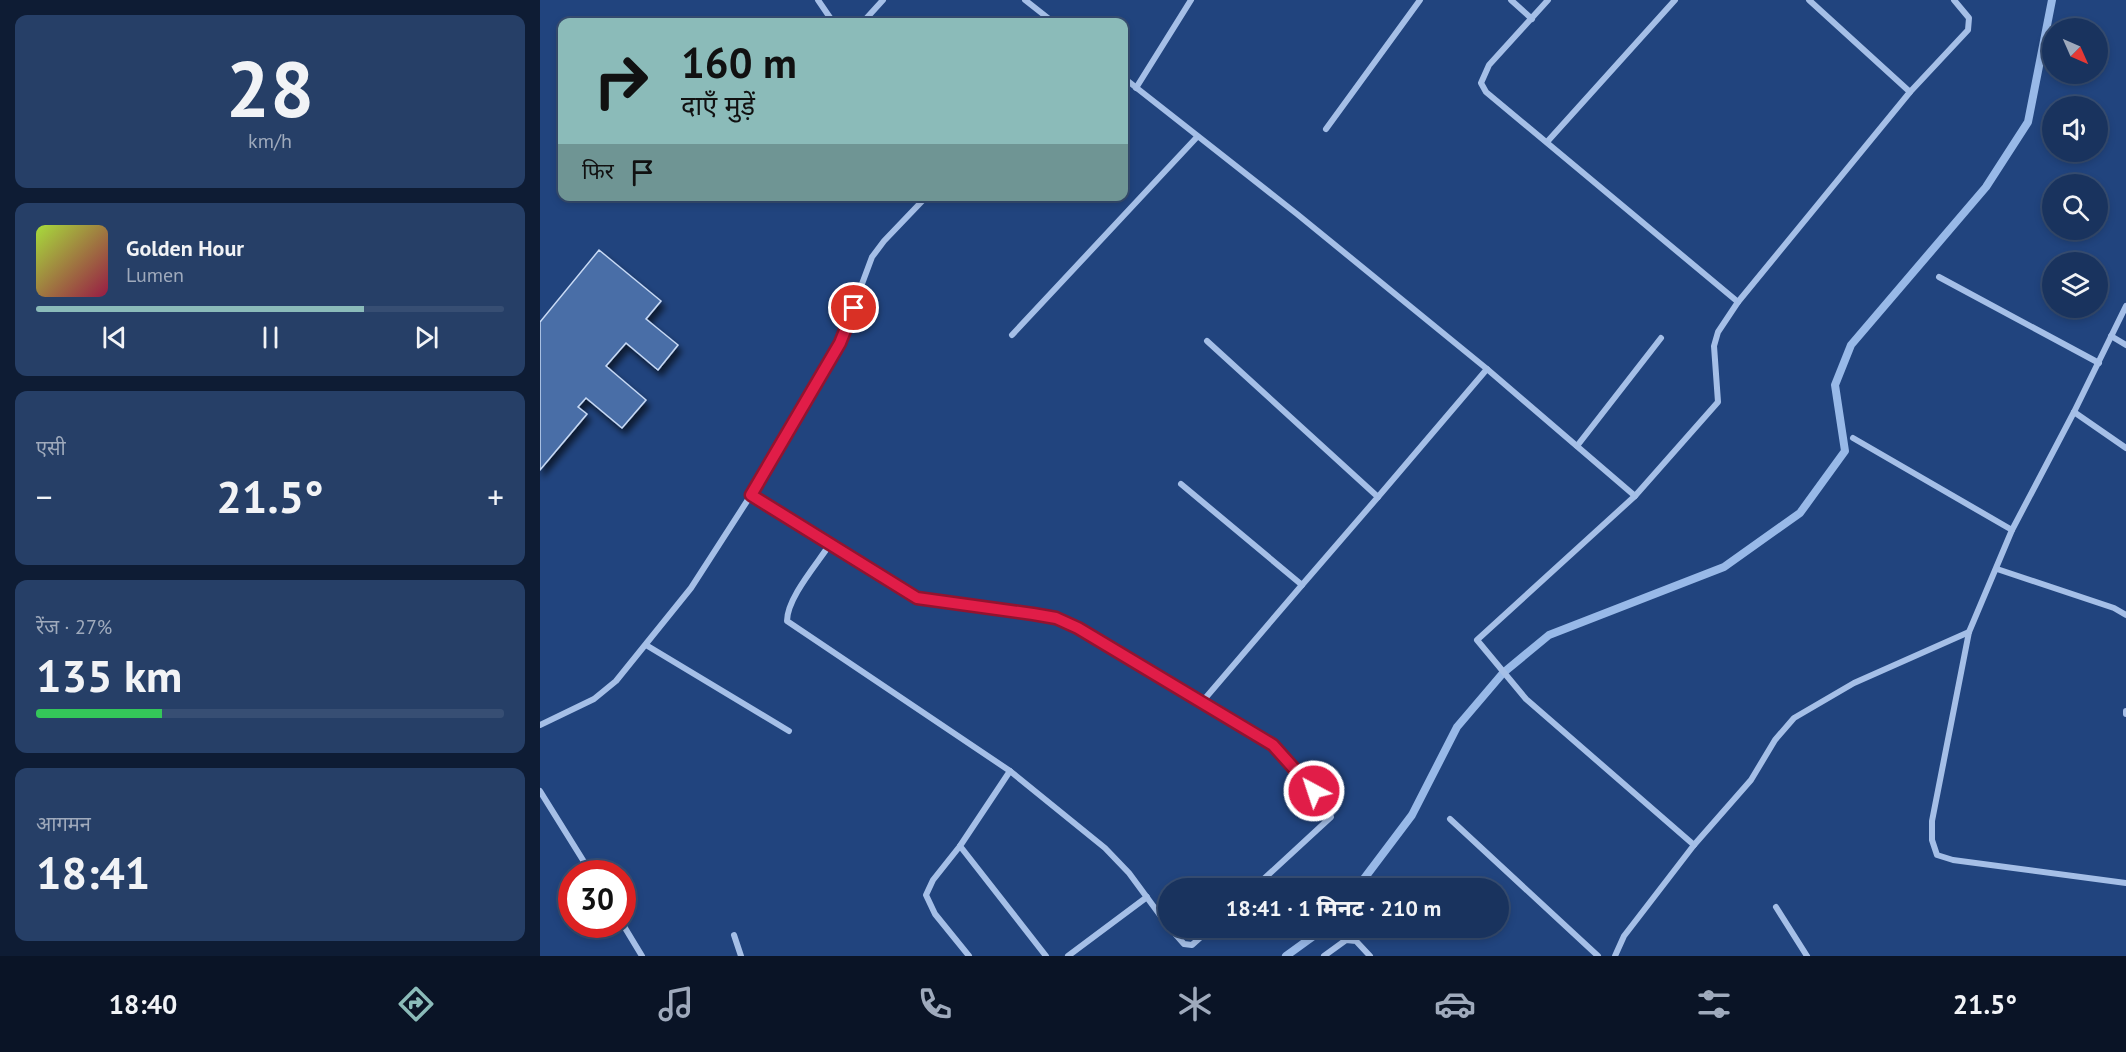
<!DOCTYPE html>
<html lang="hi">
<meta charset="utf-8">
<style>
:root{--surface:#19335e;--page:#263f67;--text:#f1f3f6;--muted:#9faabc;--line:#374e73;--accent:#8bbbb9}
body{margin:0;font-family:"PT Sans","Noto Sans Devanagari",sans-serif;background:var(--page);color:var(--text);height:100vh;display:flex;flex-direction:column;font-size:22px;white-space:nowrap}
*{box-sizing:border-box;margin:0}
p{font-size:20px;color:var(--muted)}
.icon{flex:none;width:33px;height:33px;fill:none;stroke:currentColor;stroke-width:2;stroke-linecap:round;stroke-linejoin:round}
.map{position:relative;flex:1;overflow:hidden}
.sheet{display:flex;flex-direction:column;gap:15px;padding:15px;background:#0e1c34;width:540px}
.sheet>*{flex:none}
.top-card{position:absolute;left:18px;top:18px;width:570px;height:183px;border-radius:12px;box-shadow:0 3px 9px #0003,0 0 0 2px var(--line);background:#8bbbb9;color:#111;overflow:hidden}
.needle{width:39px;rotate:135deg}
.fabs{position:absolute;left:1502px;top:18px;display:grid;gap:12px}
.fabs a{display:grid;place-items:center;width:66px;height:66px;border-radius:50%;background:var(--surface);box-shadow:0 3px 9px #0003,0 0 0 2px var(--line);font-size:30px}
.speed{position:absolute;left:18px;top:860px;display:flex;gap:12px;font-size:30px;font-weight:700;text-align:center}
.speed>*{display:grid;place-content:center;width:78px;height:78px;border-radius:50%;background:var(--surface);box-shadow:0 3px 9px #0003,0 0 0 2px var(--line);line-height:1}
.speed .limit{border:9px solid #d22;background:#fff;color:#111}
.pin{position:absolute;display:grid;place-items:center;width:51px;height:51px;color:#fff;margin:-26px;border:3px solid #fff;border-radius:50%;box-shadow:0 2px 6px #0007}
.me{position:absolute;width:66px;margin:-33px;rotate:320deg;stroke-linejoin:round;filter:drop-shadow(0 0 4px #0008)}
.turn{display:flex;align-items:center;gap:21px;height:126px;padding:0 24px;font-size:27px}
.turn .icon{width:78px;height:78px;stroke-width:2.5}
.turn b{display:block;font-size:42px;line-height:51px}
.then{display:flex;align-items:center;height:57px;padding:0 24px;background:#0003;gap:12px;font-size:22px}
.big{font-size:45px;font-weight:800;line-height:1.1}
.sheet .card{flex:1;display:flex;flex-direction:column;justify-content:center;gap:9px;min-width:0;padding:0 21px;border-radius:12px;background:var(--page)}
.sheet .dial{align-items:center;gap:0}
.dial b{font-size:78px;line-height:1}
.song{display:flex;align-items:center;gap:18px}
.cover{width:72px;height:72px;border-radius:9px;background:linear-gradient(135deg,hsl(80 70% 55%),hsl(340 70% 35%))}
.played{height:6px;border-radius:3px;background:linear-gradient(90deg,var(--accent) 70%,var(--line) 70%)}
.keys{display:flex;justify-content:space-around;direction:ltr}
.heat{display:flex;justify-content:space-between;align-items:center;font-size:33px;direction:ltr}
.charge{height:9px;border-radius:4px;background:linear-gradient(90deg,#34c759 27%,var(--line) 0)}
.trip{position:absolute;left:618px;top:878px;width:351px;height:60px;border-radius:30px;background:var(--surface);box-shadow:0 3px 9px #0003,0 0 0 2px var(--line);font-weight:800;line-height:60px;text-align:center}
.tab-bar{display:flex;height:96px;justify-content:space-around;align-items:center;background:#0a1426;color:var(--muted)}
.tab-bar .icon{width:42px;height:42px}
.tab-bar .on{color:var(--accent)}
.tab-bar b{font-size:27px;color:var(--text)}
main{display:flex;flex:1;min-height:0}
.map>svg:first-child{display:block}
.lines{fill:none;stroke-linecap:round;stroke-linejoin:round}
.stream{stroke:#98b9e8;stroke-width:8}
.building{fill:#496ea7;stroke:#c8daf5;stroke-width:1.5;filter:url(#shadow)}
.street{stroke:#a5bfe7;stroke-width:6}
.route-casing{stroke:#92132f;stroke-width:15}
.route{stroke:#e11d48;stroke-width:10}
</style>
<main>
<section class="sheet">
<div class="card dial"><b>28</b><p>km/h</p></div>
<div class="card">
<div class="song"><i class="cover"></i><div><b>Golden Hour</b><p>Lumen</p></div></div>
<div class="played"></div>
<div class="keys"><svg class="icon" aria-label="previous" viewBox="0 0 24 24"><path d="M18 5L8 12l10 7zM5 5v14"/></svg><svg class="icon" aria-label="pause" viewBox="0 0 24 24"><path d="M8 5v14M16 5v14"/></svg><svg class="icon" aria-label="next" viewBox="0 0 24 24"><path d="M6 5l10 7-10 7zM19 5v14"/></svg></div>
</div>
<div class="card"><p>एसी</p>
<div class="heat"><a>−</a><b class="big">21.5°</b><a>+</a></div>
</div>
<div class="card"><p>रेंज · 27%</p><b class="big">135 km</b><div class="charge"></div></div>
<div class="card"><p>आगमन</p><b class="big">18:41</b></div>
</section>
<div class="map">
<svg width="1586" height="956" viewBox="0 0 1586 956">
<defs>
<filter id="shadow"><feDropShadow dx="3.5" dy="6" stdDeviation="3" flood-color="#0009"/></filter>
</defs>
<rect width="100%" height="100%" fill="#21447e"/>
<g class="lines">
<g class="stream">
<polyline points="817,888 872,815 917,727 963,673 1009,635 1184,567 1260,513 1305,451 1295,385 1311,345 1446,187 1488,122 1512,0"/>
<polyline points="746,956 786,927"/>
</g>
</g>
<polygon class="building" points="59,250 121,301 106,319 138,345 118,370 86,343 66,366 106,400 82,428 46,398 38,407 47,414 0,470 0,322"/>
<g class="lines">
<g class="street">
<polyline points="278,0 293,22"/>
<polyline points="485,0 513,22"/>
<polyline points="971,0 992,19"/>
<polyline points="1269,0 1370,92"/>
<polyline points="323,22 343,0"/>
<polyline points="584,78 757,214 947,369 1095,496 1178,402 1174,346 1178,332 1198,302 946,92 941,83 949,65 1008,0"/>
<polyline points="596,88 651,0"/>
<polyline points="786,129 880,0"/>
<polyline points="1007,142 1135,0"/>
<polyline points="1399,277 1559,363"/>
<polyline points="1198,302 1370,92 1428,30 1429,18 1414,0"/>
<polyline points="1586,306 1534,412 1472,530 1429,632 1392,821 1392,840 1397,855 1413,860 1586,883"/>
<polyline points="472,335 657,137"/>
<polyline points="1571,336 1586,345"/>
<polyline points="1534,412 1586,448"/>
<polyline points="1313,438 1472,530"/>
<polyline points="1037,446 1121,338"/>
<polyline points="641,484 762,585 838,497 667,341"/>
<polyline points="211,495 300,343 332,257 344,241 387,196"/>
<polyline points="1095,496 937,640 986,699 1154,845"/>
<polyline points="838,497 947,369"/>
<path d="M 290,544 C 277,564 247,598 247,621 L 470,771"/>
<polyline points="1457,569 1574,608 1586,615"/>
<polyline points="106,645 249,731"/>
<polyline points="662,702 762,585"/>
<polyline points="1586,711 1586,714"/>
<polyline points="0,725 54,699 76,681 151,588 211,495 377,598 493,614 516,618 538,628 733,745 786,806 791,817 714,888"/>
<polyline points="0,791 51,873"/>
<polyline points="910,819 1058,956"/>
<polyline points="420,846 393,880 386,895 395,914 429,956"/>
<polyline points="1236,907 1267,956"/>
<polyline points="82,923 102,956"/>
<polyline points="629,927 644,944 652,945 672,927"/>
<polyline points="194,935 201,956"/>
<polyline points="506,956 420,846 470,771 565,848 589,873 628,926"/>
<polyline points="528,956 607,897"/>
<polyline points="784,956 806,940 816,941 830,956"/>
<polyline points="1075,956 1084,936 1154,845 1211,780 1235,740 1254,718 1314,683 1429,632"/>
</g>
</g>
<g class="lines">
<defs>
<polyline id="route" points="314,308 300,343 211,495 377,598 493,614 516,618 538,628 733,745 774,791"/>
</defs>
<use href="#route" class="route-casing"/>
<use href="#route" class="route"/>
</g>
</svg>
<div class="fabs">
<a><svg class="needle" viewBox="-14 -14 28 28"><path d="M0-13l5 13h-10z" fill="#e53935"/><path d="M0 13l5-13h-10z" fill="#9faabc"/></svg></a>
<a><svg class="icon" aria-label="sound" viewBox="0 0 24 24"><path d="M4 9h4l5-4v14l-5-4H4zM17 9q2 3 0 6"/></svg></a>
<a><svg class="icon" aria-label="search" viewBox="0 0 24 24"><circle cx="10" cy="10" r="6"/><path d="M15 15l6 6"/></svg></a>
<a><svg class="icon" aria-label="layers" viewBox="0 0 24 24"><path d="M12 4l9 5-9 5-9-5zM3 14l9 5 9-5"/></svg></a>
</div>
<div class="speed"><div class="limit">30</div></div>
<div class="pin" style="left:314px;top:308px;background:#d93025"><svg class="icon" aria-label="arrive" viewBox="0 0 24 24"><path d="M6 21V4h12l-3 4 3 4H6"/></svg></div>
<svg class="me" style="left:774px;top:791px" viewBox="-20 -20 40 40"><circle r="17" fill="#e11d48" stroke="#fff" stroke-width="3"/><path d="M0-11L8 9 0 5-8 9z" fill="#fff"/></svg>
<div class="trip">18:41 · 1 मिनट · 210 m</div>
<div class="top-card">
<div class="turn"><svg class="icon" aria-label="right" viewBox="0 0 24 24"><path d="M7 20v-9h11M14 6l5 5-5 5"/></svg><div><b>160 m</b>दाएँ मुड़ें</div></div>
<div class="then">फिर<svg class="icon" aria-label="arrive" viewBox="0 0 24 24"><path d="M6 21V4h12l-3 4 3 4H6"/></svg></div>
</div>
</div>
</main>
<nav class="tab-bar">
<b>18:40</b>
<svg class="icon on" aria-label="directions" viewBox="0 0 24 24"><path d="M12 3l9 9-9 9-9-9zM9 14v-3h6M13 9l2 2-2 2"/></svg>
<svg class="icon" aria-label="music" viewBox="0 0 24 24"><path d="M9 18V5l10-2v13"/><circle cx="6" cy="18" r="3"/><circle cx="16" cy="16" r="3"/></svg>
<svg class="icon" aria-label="phone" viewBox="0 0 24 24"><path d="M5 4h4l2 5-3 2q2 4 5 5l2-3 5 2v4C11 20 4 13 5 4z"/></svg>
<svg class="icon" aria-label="climate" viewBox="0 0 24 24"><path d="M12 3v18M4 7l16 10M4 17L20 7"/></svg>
<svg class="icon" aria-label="car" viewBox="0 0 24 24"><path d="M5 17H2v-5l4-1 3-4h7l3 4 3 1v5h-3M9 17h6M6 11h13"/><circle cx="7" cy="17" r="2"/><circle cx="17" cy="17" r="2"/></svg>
<svg class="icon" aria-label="filters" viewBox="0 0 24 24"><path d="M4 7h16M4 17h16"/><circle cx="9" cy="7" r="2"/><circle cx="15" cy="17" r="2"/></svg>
<b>21.5°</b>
</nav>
